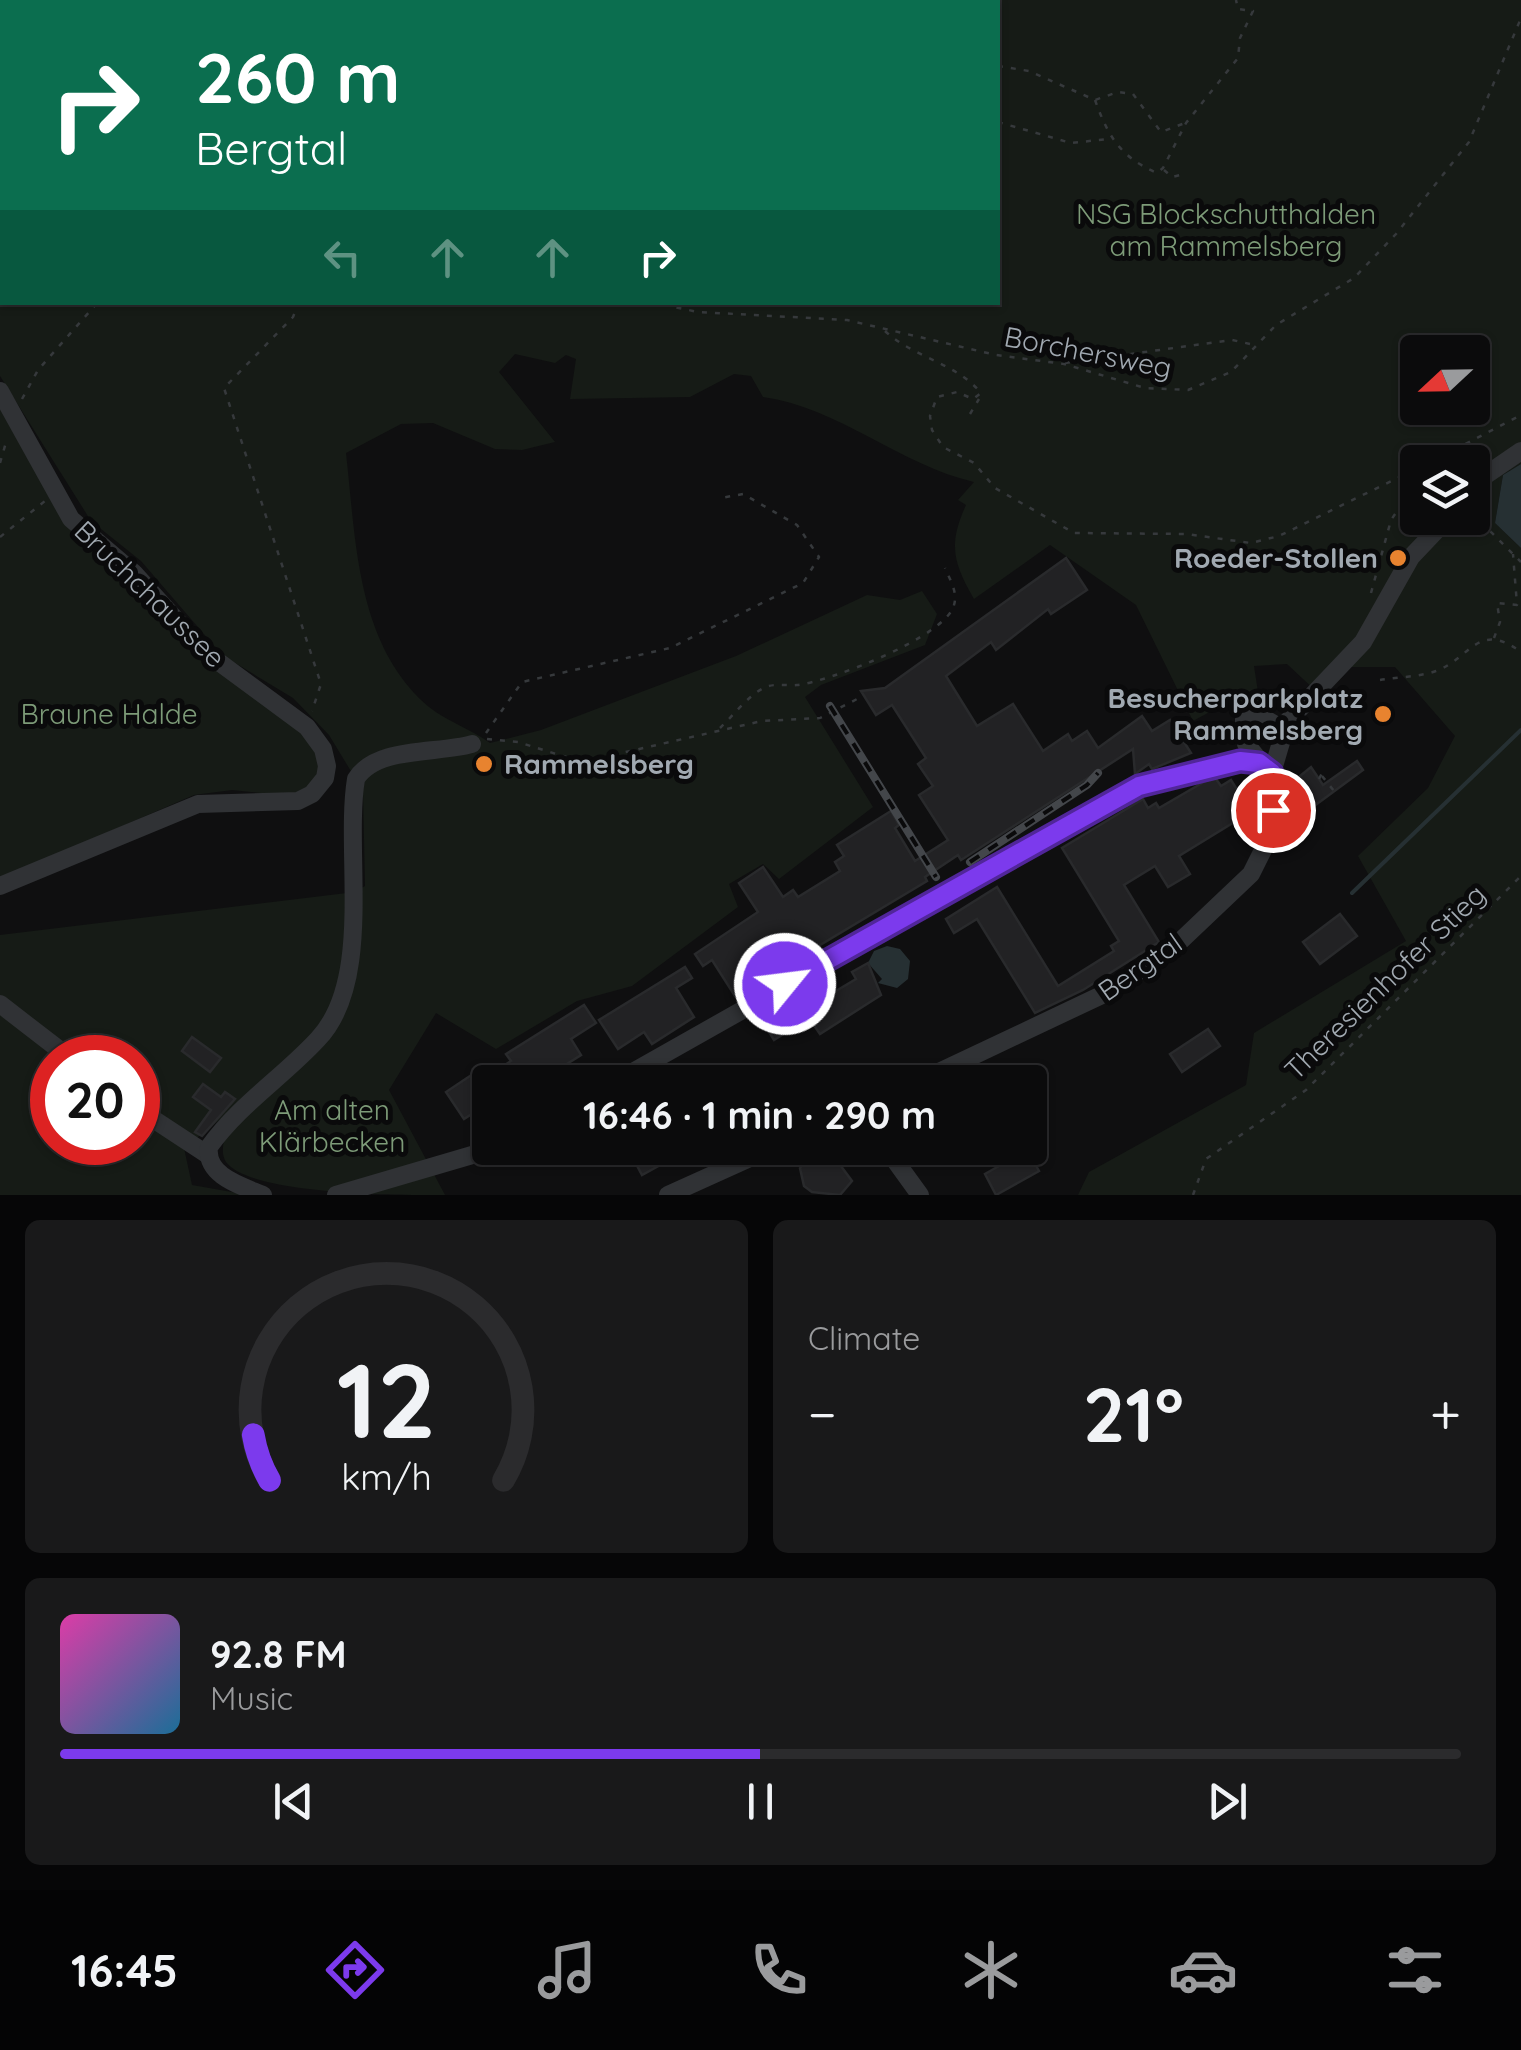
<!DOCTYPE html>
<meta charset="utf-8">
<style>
:root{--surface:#0b0b0c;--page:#19191a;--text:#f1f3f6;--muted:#9a9b9d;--line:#2b2b2d;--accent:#7c3aed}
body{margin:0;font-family:Quicksand,sans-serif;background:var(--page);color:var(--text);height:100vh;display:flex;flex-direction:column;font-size:38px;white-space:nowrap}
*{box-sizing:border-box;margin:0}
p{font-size:32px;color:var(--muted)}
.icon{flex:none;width:55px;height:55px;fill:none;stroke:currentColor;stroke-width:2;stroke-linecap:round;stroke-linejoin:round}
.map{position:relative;height:1195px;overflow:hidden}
.sheet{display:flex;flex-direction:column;gap:25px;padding:25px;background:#060607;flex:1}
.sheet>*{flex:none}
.banner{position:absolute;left:0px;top:0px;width:1000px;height:305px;box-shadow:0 2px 8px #0004,0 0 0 2px var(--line);background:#0b6e4f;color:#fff;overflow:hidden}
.needle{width:65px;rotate:248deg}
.tools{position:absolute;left:1400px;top:335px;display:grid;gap:20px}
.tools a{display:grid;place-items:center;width:90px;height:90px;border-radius:10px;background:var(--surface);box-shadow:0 2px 8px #0004,0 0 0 2px var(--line);font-size:50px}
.speed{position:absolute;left:30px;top:1035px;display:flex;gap:20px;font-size:50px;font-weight:700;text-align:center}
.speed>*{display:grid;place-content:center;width:130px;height:130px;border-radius:50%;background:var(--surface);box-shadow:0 2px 8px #0004,0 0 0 2px var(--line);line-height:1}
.speed .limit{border:15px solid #d22;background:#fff;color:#111}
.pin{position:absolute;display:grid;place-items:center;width:85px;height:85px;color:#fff;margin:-42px;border:5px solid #fff;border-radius:50%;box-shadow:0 2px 10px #0007}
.me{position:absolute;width:110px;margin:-55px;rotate:61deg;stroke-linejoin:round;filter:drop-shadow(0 0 8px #0008)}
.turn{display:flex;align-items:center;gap:35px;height:210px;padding:0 30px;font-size:45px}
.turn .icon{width:130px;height:130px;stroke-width:2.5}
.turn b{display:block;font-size:70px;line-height:85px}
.lanes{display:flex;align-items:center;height:95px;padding:0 30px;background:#0003;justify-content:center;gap:50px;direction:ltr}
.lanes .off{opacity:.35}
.big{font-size:75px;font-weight:700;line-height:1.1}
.sheet .tile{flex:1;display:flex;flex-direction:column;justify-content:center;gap:15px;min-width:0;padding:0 35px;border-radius:15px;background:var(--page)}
.sheet .dial{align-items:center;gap:0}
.dial svg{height:260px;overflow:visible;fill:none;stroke:var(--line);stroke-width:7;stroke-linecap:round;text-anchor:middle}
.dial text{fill:var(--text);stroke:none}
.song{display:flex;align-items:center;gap:30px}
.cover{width:120px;height:120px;border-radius:15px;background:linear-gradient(135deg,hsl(320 70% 55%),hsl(200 70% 35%))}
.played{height:10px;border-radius:5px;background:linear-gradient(90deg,var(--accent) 50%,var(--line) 50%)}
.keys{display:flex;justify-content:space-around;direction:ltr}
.heat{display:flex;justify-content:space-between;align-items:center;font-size:55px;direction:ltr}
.sheet .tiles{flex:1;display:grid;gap:25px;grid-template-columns:1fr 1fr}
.tile:last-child{grid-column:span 2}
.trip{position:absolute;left:472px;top:1065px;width:575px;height:100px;border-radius:10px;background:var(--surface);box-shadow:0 2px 8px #0004,0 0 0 2px var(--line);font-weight:700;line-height:100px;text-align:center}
.menu{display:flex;height:160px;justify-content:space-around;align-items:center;background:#040405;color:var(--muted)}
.menu .icon{width:70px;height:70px}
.menu .on{color:var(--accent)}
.menu b{font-size:45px;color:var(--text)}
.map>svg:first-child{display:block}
.green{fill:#161b16;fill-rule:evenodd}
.water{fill:#263033}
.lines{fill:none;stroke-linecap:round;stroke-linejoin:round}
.stream{stroke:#263033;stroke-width:4}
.building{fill:#222224;stroke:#292a2c;stroke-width:2.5}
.path{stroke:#36393c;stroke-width:2.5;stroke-dasharray:5 8;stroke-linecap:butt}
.minor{stroke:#303235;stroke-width:18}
.rail-casing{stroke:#43464a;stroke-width:8}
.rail{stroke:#0a0a0b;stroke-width:4;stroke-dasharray:11;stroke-linecap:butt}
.route-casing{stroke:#51269a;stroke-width:25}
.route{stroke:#7c3aed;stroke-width:18}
.poi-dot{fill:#e8832f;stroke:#0a0a0b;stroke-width:4}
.labels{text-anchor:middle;stroke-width:10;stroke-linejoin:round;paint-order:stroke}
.park-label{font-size:28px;fill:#7d9b78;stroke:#0a0a0b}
.street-label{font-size:28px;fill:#a1a9b1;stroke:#0a0a0b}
.poi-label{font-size:28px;font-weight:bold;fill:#a1a9b1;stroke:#0a0a0b;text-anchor:end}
</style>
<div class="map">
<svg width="1521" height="1195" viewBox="0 0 1521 1195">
<rect width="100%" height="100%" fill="#0f0f10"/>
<g class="green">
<path d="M 0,0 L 1521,0 L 1521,464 L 1503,475 L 1495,523 L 1521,548 L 1521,1195 L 1078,1195 L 1089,1172 L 1246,1085 L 1254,1033 L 1406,941 L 1358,856 L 1428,788 L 1455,736 L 1395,667 L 1341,667 L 1318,693 L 1287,664 L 1254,666 L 1260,705 L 1230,701 L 1193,721 L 1136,605 L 1050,545 L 974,599 C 953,563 948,544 966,505 L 958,500 L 974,482 C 900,465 840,408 763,397 L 751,376 L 734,374 L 690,397 L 570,399 L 576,359 L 566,355 L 555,363 L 515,354 L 499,372 L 555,442 L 522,450 L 495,449 L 433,423 L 401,424 L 346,453 C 356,540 356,645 429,707 C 446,721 471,729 490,743 L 541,730 L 736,656 L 867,595 L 900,600 L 922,591 L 937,614 L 925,645 L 821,685 L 805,697 L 873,807 L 779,879 L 763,864 L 729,884 L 738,907 L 632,986 L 577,1001 L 496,1049 L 436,1013 L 389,1090 L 445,1195 C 397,1195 251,1195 226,1162 C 220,1152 224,1142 226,1131 L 321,1040 L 184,1148 L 192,1185 L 249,1195 L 0,1195 L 0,935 L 355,892 L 365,886 L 363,791 L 329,735 L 293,698 L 222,655 L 141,561 L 91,521 L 0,376 ZM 2,2 L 998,2 L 998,302 L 2,302 ZM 1418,352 L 1472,352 L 1472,408 L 1418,408 ZM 1418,462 L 1472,462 L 1472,518 L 1418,518 ZM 52,1058 L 138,1058 L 138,1142 L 52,1142 Z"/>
<polygon points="0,403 64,522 303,730 320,758 318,777 302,792 279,795 232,790 194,795 0,879"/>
</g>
<g class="water">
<polygon points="1521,464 1521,548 1495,523 1503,475"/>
<polygon points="887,946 900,949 910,961 908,979 897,988 878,983 882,979 868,963 874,951"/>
</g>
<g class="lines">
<polyline class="stream" points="1352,893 1521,730"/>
</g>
<g class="building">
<polygon points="1066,558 1087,590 1051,614 1048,609 996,650 991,642 946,676 954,689 977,726 1013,704 1043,751 1068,734 1072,741 1087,731 1098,748 1142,716 1152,731 1170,720 1191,753 1152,769 1149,764 1135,774 1133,749 961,860 958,855 925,877 927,881 735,996 712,960 703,966 695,954 758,912 739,883 763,867 783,897 793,890 798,897 840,871 835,862 844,856 837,845 891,811 899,825 895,828 915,861 948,840 919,795 933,786 918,764 926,758 892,705 876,715 861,691 885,688"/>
<polygon points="1357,761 1363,770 1302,815 1284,789 1311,767 1323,785"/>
<polygon points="1209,779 1216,779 1221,786 1231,780 1248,807 1241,811 1244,816 1179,856 1190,874 1168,887 1155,866 1124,885 1159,942 1083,990 1035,1013 977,919 954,933 946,919 997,887 1058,986 1114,951 1111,946 1119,941 1062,848 1143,799 1148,808 1156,803 1159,808"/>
<polygon points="1340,914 1357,936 1320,964 1303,942"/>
<polygon points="868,963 881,995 820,1034 809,1018 774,1040 761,1019 816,985 824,998 856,979 852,972"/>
<polygon points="685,967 692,978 676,988 694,1017 652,1044 644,1032 618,1049 599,1020"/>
<polygon points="584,1005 596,1023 571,1039 581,1055 538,1082 524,1082 517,1071 499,1082 490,1082 490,1102 464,1119 446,1092 479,1070 484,1078 511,1061 506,1054"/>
<polygon points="1208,1029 1220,1046 1182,1072 1170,1054"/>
<polygon points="192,1037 221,1058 210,1072 182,1051"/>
<polygon points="203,1084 221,1097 225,1092 235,1099 202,1136 195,1132 211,1110 193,1097"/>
<polygon points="652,1148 691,1148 642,1175 633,1158"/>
<polygon points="1027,1150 1039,1171 996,1195 985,1174"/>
<polygon points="815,1152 835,1158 852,1181 840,1195 812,1192 804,1186 800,1168"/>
</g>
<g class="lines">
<g class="path">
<polyline points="74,0 76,2"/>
<polyline points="633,0 635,2"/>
<polyline points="651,0 655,2"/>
<polyline points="998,66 1029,71 1095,100 1118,92 1133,94 1161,132 1185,123"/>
<path d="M 1095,100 C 1108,136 1120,157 1157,173 L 1163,168 L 1186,123 L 1238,58 L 1240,38 L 1253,11 L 1238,9 L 1236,0"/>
<polyline points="998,122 1071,143 1108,139"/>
<polyline points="1164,170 1172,177 1184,174"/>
<polyline points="299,302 293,317 224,388 321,684 312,711"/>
<polyline points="651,302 698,312 847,320 996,355 1064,364 1145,388 1188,390 1231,372 1276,325 1354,278 1396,234 1469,142 1521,18"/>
<path d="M 885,331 C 914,358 955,362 981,393 L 973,399 L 957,392 L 937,397 L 930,416 L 932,430 L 943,447 L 974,463 L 995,488 L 1074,533 L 1186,534 L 1251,543 L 1279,536 L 1418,468"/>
<polyline points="1065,363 1232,340 1255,345"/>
<polyline points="22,399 38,370 98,302"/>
<polyline points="970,414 979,399"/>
<polyline points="1431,462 1521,415"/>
<polyline points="0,463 7,439"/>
<polyline points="1472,513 1521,562"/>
<polyline points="0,537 45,501"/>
<polyline points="1371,593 1391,520 1418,480"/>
<polyline points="1494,638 1500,622 1497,603 1517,605 1513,554"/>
<path d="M 1380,680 C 1398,677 1419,677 1436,671 C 1471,658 1478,620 1521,652"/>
<path d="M 720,728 C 733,716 749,694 766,687 C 776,683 787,686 797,685 C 828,682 946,637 954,605 C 958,592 950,580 945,568"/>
<polyline points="486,733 522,682 670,648 803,583 819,557 797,525 743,494 721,498"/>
<polyline points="487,739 518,742 582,762 762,721 820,718 861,697"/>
<polyline points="1322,776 1338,796"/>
<polyline points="1319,779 1324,769"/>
<polyline points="964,1082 974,1074"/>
<polyline points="786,1158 809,1148"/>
<polyline points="1193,1195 1206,1159 1306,1090 1521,876"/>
</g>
<g class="minor">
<polyline points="0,67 2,68"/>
<polyline points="0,391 71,519 134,573 204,651 307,727 323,749 327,766 325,778 312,794 298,801 198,804 0,886"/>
<polyline points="1472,491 1486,475 1521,451"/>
<polyline points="1264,766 1246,744 1244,720 1257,714 1274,724 1279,738"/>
<polyline points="0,1004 70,1058"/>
<polyline points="615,1082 1139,786 1207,767 1259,763"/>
<polyline points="918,1082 1106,993 1172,949 1251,874 1269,838 1272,773 1287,722 1363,642 1411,557 1448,518"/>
<polyline points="138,1109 208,1155"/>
<polyline points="886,1148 920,1195"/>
<path d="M 263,1195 C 242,1186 205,1176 209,1147 C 240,1104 283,1077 318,1039 C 374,980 344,852 356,779 C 376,746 439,754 472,744"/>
<polyline points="336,1195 496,1148"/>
<polyline points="668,1195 772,1148"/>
</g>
<defs>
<g id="rail">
<polyline points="830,706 936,877"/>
<polyline points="970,862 1087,785 1098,773"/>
</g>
</defs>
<use href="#rail" class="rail-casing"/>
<use href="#rail" class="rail"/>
</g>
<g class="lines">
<defs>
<polyline id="route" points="785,984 1139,786 1240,761 1259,763 1272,773 1273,810"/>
</defs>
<use href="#route" class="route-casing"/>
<use href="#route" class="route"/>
</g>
<g class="poi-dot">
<circle cx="1398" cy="558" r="10"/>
<circle cx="1383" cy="714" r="10"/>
<circle cx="484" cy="764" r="10"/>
</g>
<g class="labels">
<g class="park-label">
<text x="1226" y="224">NSG Blockschutthalden<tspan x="1226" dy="32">am Rammelsberg</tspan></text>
<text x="109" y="724">Braune Halde</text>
<text x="332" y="1120">Am alten<tspan x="332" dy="32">Klärbecken</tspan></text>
</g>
<g class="street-label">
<text transform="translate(1088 352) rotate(11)" y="10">Borchersweg</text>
<text transform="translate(150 594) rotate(44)" y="10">Bruchchaussee</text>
<text transform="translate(1140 967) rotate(-35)" y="10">Bergtal</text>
<text transform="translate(1385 982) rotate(-44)" y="10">Theresienhofer Stieg</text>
</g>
<g class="poi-label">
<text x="1378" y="568">Roeder-Stollen</text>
<text x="1363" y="708">Besucherparkplatz<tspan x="1363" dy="32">Rammelsberg</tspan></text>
<text x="504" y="774" text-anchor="start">Rammelsberg</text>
</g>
</g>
</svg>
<div class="tools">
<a><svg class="needle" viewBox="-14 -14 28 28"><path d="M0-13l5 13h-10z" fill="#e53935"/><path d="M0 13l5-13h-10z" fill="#9a9b9d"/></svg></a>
<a><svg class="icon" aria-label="layers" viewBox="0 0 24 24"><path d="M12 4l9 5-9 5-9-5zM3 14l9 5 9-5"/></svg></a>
</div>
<div class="speed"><div class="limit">20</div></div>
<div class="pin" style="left:1273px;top:810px;background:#d93025"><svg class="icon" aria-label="arrive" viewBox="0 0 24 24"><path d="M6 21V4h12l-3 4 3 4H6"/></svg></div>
<svg class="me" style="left:785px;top:984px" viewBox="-20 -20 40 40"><circle r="17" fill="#7c3aed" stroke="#fff" stroke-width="3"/><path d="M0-11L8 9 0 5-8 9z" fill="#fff"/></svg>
<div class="trip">16:46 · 1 min · 290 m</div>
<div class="banner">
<div class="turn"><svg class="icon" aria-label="right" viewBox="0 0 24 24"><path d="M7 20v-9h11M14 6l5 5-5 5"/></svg><div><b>260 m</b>Bergtal</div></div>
<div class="lanes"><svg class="icon off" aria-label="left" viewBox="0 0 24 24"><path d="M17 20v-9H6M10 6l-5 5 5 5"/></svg><svg class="icon off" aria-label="ahead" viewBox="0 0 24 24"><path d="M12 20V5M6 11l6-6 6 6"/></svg><svg class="icon off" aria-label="ahead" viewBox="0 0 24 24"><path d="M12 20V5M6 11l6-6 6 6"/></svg><svg class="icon" aria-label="right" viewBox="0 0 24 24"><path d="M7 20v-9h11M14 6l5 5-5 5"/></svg></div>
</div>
</div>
<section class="sheet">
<div class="tiles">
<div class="tile dial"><svg viewBox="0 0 100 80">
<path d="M14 69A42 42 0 1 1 86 69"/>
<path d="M14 69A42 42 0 0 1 9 55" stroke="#7c3aed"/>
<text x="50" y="56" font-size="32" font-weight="700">12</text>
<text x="50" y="72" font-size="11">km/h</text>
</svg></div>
<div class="tile"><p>Climate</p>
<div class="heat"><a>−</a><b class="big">21°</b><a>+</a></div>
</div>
<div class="tile">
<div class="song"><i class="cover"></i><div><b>92.8 FM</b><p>Music</p></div></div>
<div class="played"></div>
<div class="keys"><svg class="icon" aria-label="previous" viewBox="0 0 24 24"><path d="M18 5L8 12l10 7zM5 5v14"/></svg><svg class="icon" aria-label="pause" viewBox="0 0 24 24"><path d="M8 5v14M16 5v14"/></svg><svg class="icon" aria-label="next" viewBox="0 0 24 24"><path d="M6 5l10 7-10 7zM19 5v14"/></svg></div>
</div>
</div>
</section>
<nav class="menu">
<b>16:45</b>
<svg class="icon on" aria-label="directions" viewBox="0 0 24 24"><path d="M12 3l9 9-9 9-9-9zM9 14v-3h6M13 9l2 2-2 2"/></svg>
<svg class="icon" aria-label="music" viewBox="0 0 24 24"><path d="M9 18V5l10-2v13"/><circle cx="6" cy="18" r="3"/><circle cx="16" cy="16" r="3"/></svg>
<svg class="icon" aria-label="phone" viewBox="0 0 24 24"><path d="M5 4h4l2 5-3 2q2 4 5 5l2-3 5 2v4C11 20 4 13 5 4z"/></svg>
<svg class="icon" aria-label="climate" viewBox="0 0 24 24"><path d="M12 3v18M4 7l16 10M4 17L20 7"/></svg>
<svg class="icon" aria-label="car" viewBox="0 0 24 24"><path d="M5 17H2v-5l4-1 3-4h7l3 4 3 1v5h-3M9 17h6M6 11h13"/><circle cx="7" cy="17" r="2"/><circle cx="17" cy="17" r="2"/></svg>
<svg class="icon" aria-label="filters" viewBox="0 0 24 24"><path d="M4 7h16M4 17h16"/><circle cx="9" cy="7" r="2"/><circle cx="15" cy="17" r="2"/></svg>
</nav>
